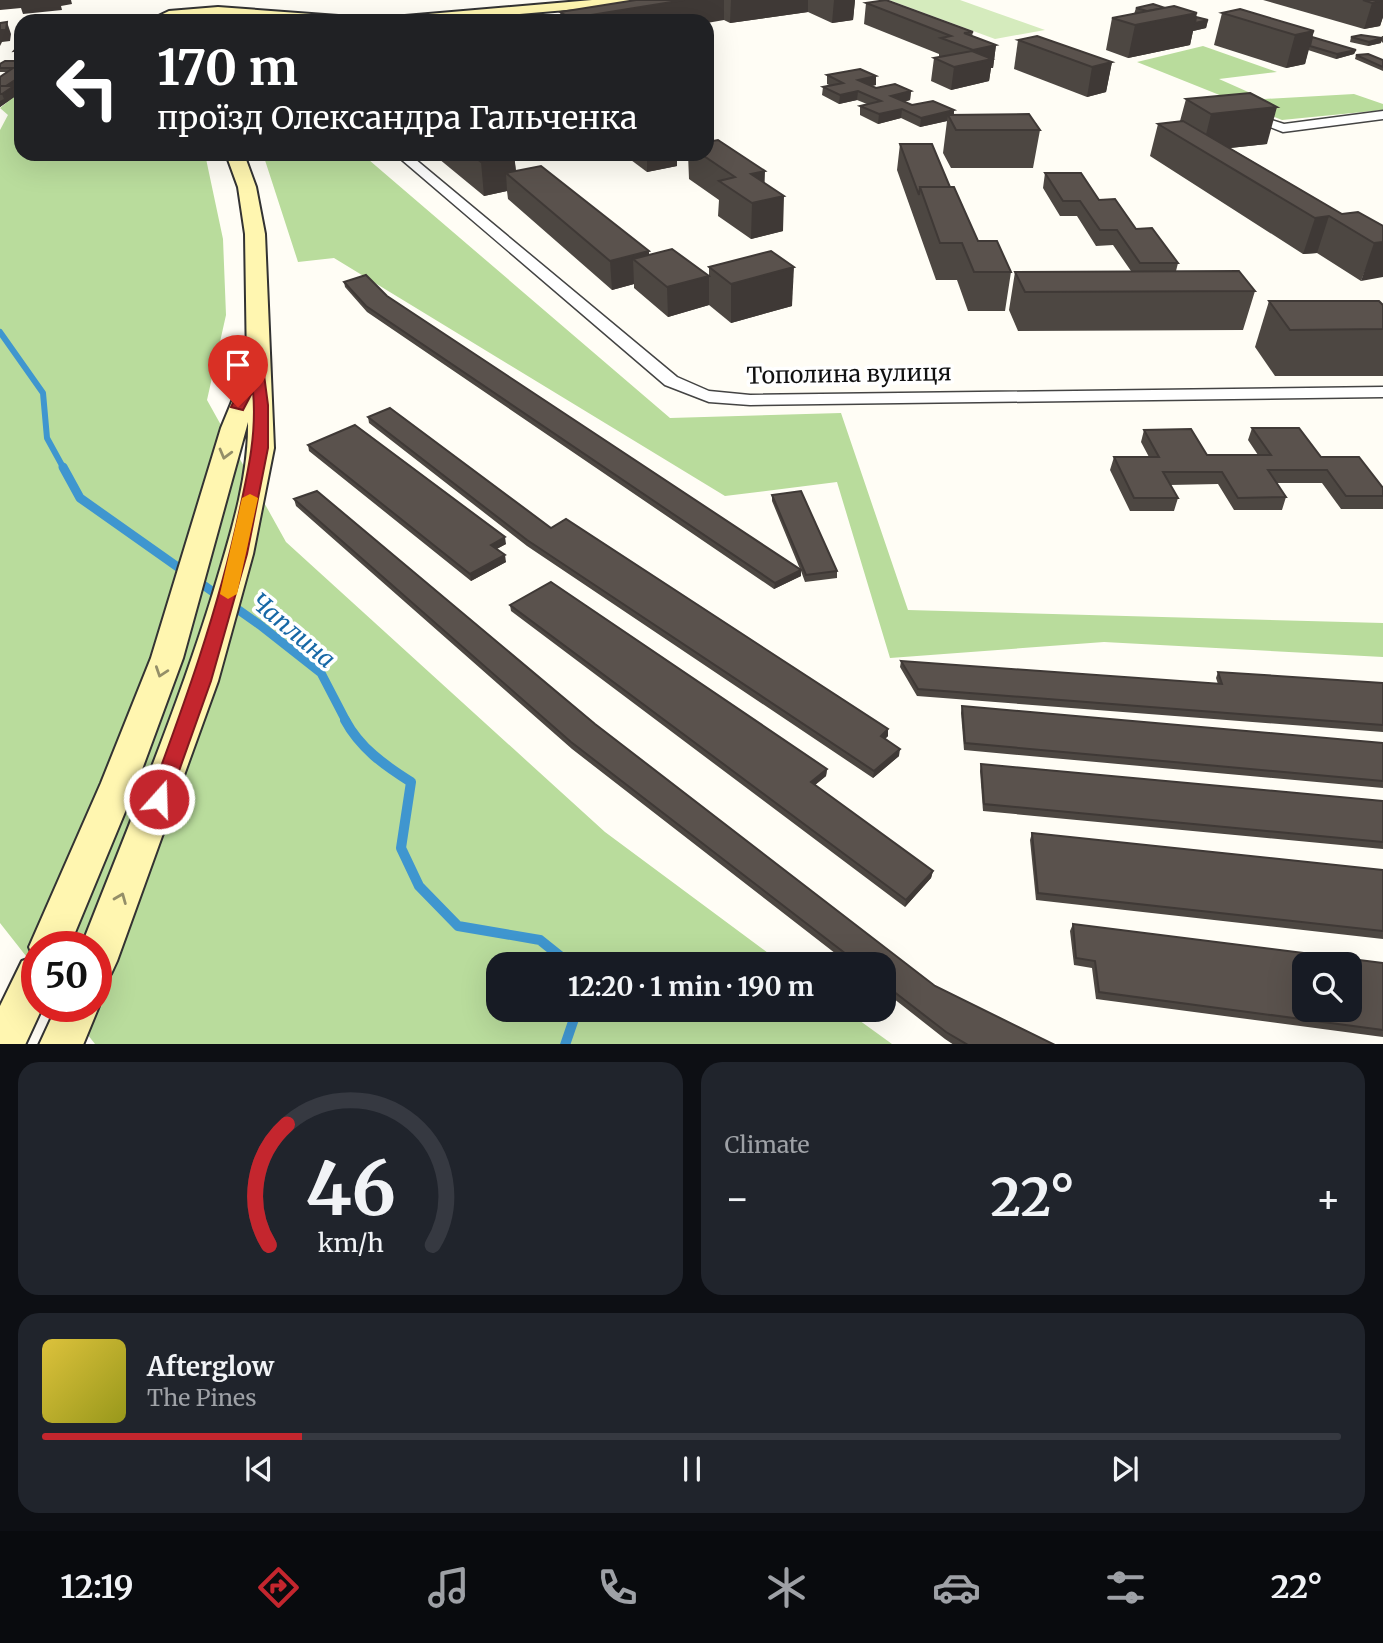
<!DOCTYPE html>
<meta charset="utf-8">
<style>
:root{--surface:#171b24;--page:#20242c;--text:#f1f3f6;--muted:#9ea1a6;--line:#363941;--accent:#c4262e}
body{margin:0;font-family:Merriweather,serif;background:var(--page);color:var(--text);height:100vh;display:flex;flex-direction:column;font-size:26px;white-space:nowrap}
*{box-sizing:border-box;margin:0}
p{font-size:23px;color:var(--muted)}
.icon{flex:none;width:38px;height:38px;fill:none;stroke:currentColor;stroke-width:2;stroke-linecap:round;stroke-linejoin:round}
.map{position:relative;height:1044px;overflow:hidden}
.drawer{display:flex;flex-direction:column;gap:18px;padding:18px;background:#0d0f14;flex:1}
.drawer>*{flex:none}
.banner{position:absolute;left:14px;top:14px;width:700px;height:147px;border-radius:21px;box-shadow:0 7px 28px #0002;background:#202124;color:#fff;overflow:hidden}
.tools{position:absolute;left:1292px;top:952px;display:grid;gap:14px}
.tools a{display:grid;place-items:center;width:70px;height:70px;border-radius:14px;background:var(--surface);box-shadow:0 7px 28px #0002;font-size:35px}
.speed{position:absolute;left:21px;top:931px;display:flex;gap:14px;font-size:35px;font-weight:700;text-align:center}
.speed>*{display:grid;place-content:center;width:91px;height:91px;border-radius:50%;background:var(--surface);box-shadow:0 7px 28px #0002;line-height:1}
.speed .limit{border:10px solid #d22;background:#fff;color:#111}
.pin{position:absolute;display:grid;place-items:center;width:60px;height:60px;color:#fff;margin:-72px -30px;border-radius:50% 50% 50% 0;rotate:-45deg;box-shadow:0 0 7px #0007}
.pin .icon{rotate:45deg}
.me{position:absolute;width:77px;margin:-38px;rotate:20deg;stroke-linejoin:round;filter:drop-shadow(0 0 5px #0008)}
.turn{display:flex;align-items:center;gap:24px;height:147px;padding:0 28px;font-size:32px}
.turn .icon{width:91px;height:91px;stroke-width:2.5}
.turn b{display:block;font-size:49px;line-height:60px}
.big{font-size:52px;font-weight:700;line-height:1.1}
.drawer .card{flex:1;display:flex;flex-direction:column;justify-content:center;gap:10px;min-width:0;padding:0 24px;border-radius:21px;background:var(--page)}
.drawer .dial{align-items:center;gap:0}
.dial svg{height:182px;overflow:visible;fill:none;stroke:var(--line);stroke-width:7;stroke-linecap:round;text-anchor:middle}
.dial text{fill:var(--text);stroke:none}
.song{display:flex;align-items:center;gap:21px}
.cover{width:84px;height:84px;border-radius:10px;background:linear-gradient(135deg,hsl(50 70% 55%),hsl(60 70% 35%))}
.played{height:7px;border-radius:4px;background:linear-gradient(90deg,var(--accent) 20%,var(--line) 20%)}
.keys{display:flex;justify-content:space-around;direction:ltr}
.heat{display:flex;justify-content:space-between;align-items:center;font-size:38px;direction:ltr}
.drawer .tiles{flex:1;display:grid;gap:18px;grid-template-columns:1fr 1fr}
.card:last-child{grid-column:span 2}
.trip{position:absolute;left:486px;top:952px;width:410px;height:70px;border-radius:21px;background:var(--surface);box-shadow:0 7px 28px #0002;font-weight:700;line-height:70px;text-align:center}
.dock{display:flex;height:112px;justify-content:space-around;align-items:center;background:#090b0e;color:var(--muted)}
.dock .icon{width:49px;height:49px}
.dock .current{color:var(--accent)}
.dock b{font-size:32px;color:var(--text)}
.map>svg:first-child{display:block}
.green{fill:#d5ebbd}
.forest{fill:#b9dc9c}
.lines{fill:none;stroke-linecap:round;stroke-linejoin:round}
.stream-far2{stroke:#3f96cf;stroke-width:6}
.stream-far1{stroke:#3f96cf;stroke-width:9}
.stream{stroke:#3f96cf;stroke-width:10}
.street-casing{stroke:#444;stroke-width:3}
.secondary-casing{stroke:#333;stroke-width:4}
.street{fill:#fff;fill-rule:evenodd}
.secondary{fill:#fff6b0;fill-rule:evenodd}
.wall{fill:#4d4742}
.shaded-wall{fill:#3f3936}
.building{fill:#5a524d;stroke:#3f3936;stroke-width:2;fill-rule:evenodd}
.oneway{stroke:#948f68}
.route{fill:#c4262e;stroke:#7f191e;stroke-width:2}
.slow{fill:#f59e0b}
.labels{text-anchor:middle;stroke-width:7;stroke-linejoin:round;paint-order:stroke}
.street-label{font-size:23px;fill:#111;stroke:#fff}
.water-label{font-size:24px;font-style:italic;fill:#1768a6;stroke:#fff}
</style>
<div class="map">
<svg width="1383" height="1045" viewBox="0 0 1383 1045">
<rect width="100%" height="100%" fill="#fffdf5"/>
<polygon class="green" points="889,0 960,0 1045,30 995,39"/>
<g class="forest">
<polygon points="1203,46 1277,72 1219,79 1264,99 1354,94 1383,104 1383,110 1282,120 1137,62"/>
<polygon points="21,82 21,154 205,154 223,239 226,315 207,400 286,542 605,832 783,964 499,964 499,1010 845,1010 892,1044 95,1044 65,1006 96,1006 96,947 37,947 37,970 0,923 0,130 8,115 0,108 16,95 4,94"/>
<polygon points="263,154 362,154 670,418 841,413 908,610 1383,623 1383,657 1104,642 890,658 837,482 725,496 334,258 298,262"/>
</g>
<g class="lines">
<polyline class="stream-far2" points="0,332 43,393 47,438 64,469"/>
<polyline class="stream-far1" points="63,467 80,498 260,625 321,673 346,721"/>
<g class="stream">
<path d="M 345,720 C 360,748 384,765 411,782 L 401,848 L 419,886 L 458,926 L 540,940 L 570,964"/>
<polyline points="565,1045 577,1010"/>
</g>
<defs>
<g id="street">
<polygon points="1383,111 1383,119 1283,132 1247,118 1253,114 1284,124"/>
<polygon points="395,154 409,154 677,377 709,391 750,395 1383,387 1383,397 750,405 709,402 665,385"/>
</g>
<g id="secondary">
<polygon points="592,0 642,0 636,4 438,21 386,21 393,17"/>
<polygon points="218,7 352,17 359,21 218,15 148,21 169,11"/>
<path d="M 226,154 L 244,154 L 256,187 L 265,234 L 274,448 L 253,554 L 218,681 L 117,961 L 111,974 L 96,979 L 96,947 L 81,947 C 127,829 176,713 213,593 C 229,539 249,479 248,422 L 183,658 L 137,783 L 69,947 L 37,947 L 37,1006 L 43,1006 L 25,1045 L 0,1045 L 0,1006 L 22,961 L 33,957 L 29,947 L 101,783 L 151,658 L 221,428 L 247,365 L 245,234 L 238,187 Z"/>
<polygon points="96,999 99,1006 83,1045 39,1045 57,1006 96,1006"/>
</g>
</defs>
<use href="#street" class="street-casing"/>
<use href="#secondary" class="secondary-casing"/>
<use href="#street" class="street"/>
<use href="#secondary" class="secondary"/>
</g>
<g class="wall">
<polygon points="636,0 855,0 853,20 832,23 808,12 808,2 808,12 730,23 724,20 561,16 560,12"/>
<polygon points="1263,0 1383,0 1383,17 1380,26 1364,29"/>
<polygon points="866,3 973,32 972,36 996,45 993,68 991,68 989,81 951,90 931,81 934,58 939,57 939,54 864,24"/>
<polygon points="1136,8 1196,17 1208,20 1206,28 1193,31 1190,45 1128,58 1106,50 1112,18 1134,14"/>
<polygon points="1222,13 1314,31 1312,37 1356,50 1354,54 1336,59 1308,50 1305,64 1286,68 1214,45"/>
<polygon points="1382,36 1383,36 1383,43 1381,41 1381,43 1368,46 1350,42 1351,37 1381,38"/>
<polygon points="1018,40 1112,62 1106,92 1087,97 1014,69"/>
<polygon points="21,43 21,55 16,55 14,51"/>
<polygon points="1356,55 1383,60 1383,71 1355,59"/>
<polygon points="21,61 21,81 14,86 17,95 0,107 0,77 7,72 0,72 0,64"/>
<polygon points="827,75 876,85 871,86 876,88 911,91 910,100 904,102 912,105 954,110 954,115 1040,130 1033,168 951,168 943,153 947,121 920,127 901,118 878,124 860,115 860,106 867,104 857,100 839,104 822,95 823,87 829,85 827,84"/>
<polygon points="1186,99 1267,144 1230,148 1342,214 1383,226 1361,281 1317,253 1303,254 1150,156 1158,124 1180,121"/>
<polygon points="900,144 950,187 978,241 1011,272 1005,311 968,311 957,280 936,280 897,170"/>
<polygon points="433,154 514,154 516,171 649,255 709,305 668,317 634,288 634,284 612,290 508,199 507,191 484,196"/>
<polygon points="623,154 677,154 677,166 647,172"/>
<polygon points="688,154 707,154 765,183 783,231 751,239 718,216 719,200 689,179"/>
<polygon points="1045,173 1099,200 1178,263 1176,271 1255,291 1243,330 1018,331 1009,310 1015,272 1131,271 1113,245 1096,246 1077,216 1060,216 1043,188"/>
<polygon points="709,267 792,306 731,323 709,305"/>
<polygon points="344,282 387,296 800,569 772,501 772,495 837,571 837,578 805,582 801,571 801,576 774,589 367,312 345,287"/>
<polygon points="1269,301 1383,305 1383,376 1275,376 1255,347"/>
<polygon points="368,417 551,528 888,736 885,739 899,756 873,778 527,546 369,423"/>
<polygon points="1252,428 1321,457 1383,488 1383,509 1341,509 1322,483 1277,483 1286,497 1282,510 1234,510 1218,484 1170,485 1178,498 1174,511 1130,511 1110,470 1114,457 1149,457 1141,442 1144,430 1207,455 1258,455 1248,440"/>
<polygon points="308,445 506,544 497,549 506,562 471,581 309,451"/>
<polygon points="294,499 595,724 935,986 1055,1045 954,1045 945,1039 884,991 884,964 849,964 572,749 296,506"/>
<polygon points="510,605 827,769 826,776 815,785 933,871 931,878 905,907 511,611"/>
<polygon points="901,661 1218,684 1216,678 1218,672 1383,683 1383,732 917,696 900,667"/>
<polygon points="962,706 1383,743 1383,788 964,750 961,713"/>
<polygon points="981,764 1383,801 1383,849 983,811 980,771"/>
<polygon points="1032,833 1383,870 1383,939 1036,900 1030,840"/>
<polygon points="1073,924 1383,963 1383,1037 1096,999 1092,968 1074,965 1070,931"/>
</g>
<g class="shaded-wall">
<polygon points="0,0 71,0 72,4 61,6 62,10 23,14 21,8 0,10"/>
<polygon points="684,0 724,0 724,20 707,23 707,21 572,21 572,18"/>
<polygon points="731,0 808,0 808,12 730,23"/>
<polygon points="834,0 855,0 853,20 832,23"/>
<polygon points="1383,0 1383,17 1380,26 1364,29 1372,3"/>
<polygon points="1197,13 1195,23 1208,20 1206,28 1193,31 1190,45 1128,58 1135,25"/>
<polygon points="7,22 11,34 10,41 2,42 0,46 0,30"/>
<polygon points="1314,31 1305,64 1286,68 1295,35"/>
<polygon points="1382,38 1381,43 1368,46 1369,42"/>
<polygon points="996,45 993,68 991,68 989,81 951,90 954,67 971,63 973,50"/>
<polygon points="1356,50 1354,54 1336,59 1337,54"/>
<polygon points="1112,62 1106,92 1087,97 1092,67"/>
<polygon points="21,76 21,81 1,94 0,89"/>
<polygon points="876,76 876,85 857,89 858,80"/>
<polygon points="14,86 17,95 0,107 0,101 4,99 2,94"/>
<polygon points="858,91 857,100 839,104 840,95"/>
<polygon points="911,91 910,100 890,105 891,96"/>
<polygon points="1277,107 1267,144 1202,151 1211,114"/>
<polygon points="902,109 901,118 878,124 879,114"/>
<polygon points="954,110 953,119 948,115 947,121 920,127 921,118"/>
<polygon points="647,154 677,154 677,166 647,172"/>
<polygon points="514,155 517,182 506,173 507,191 484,196 481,162"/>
<polygon points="765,171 764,200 784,196 783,231 751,239 752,203 751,174"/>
<polygon points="1329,216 1317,253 1303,254 1315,218"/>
<polygon points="1383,242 1383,277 1361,281 1374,243"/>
<polygon points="649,251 649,272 633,259 634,284 612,290 610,261"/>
<polygon points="794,267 792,306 731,323 731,284"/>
<polygon points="709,276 709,305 668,317 667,287"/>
<polygon points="505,537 506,544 492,551 491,545"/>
<polygon points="505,555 506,562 471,581 470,574"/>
<polygon points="801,570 801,576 774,589 775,583"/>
<polygon points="888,729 888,736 880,743 881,736"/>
<polygon points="900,749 899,756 873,778 874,771"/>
<polygon points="827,769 826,776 810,789 811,782"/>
<polygon points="933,871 931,878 905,907 906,900"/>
</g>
<g class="building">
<polygon points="636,0 684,0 572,18 577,21 531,21 565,15 560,12"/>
<polygon points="886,0 973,32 964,33 996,45 973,50 941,38 951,36 866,3"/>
<polygon points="1363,0 1383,0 1372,3"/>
<polygon points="1153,4 1165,8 1147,11 1136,8"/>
<polygon points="1174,6 1197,13 1135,25 1112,18"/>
<polygon points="1240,9 1314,31 1295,35 1222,13"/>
<polygon points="1196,17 1208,20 1195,23"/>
<polygon points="7,22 6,30 0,30 0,23"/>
<polygon points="1361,35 1382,38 1369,42 1351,37"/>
<polygon points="1037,36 1112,62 1092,67 1018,40"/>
<polygon points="1312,37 1356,50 1337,54 1310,46"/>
<polygon points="21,43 21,50 14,51"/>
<polygon points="972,51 992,59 954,67 934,58"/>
<polygon points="1368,54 1383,60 1383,67 1356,55"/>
<polygon points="5,61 21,61 21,76 6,86 0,86 0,77 13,68 0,68 0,64"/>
<polygon points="860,69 876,76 858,80 876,88 895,84 911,91 891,96 912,105 933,101 954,110 921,118 902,109 879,114 860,106 881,101 858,91 840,95 823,87 843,83 827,75"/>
<polygon points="0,86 14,86 2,94 0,94"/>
<polygon points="1250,93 1277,107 1211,114 1186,99"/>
<polygon points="1029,114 1040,130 956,130 948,115"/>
<polygon points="1183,121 1342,214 1358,212 1383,226 1383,242 1374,243 1329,216 1315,218 1158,124"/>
<polygon points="718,140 765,171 751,174 784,196 752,203 719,181 735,177 701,154 707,154 707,142"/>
<polygon points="900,144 932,144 950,187 920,187 919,195"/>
<polygon points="471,154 514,154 514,155 481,162"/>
<polygon points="541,166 649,251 610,261 506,173"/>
<polygon points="1045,173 1081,173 1099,200 1115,199 1136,229 1152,228 1178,263 1140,263 1117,230 1100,230 1080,201 1063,201"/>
<polygon points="920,187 954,187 978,241 997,241 1011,272 974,272 962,243 940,243"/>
<polygon points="672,249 709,276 667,287 633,259"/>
<polygon points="771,251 794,267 731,284 709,267"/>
<polygon points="1239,271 1255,291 1025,292 1015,272"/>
<polygon points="366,275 387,296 801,570 775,583 366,306 344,282"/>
<polygon points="1269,301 1379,301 1383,305 1383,329 1290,330"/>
<polygon points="390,408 551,528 566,519 888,729 881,736 900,749 874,771 527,540 368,417"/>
<polygon points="355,425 505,537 491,545 505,555 470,574 308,445"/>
<polygon points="1252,428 1299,428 1321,457 1359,457 1383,488 1383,496 1346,496 1327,470 1268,470 1286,497 1238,498 1222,472 1163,472 1178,498 1134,498 1114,457 1159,457 1144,430 1191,429 1207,455 1271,455"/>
<polygon points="317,491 595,724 935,986 1055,1045 968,1045 946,1032 884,984 884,964 859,964 571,742 294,499"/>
<polygon points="801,491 837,571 806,575 772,495"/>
<polygon points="551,582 827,769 811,782 933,871 906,900 510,605"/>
<polygon points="901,661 1222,684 1218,672 1383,683 1383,725 918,689"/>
<polygon points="962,706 1383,743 1383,781 965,743"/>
<polygon points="981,764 1383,801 1383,842 984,804"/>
<polygon points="1032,833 1383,870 1383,931 1038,893"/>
<path d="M 1073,924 L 1383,963 L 1383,1030 L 1099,992 L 1095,961 L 1076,958 ZM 1304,964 L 1349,964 L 1349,1010 L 1304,1010 Z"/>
</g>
<defs><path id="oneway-chevron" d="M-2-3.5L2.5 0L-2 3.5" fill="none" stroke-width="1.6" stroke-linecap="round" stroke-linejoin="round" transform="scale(1.75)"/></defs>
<g class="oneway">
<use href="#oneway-chevron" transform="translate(225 454) rotate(105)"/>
<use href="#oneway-chevron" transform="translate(161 672) rotate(109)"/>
<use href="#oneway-chevron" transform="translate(121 898) rotate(-68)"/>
</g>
<path class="route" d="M 257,363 L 263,367 L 268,405 L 268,448 L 247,554 L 211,681 L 169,799 L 166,805 L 152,805 L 149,799 C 184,705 218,611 239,513 C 248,472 257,433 253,391 L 243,410 L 231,407 L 250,367 Z"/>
<polygon class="slow" points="250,494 258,498 237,594 228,599 220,594 242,498"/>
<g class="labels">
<g class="street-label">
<text transform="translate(849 374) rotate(-1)" y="8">Тополина вулиця</text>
</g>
<g class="water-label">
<text transform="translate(293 631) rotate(40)" y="8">Чаплина</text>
</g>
</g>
</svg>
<div class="tools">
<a><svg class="icon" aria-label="search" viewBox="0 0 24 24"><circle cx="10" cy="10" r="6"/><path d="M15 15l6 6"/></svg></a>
</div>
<div class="speed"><div class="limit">50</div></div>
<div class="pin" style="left:238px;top:407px;background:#d93025"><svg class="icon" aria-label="arrive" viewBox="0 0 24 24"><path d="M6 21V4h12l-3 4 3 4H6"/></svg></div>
<svg class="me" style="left:159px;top:799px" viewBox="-20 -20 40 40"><circle r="17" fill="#c4262e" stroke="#fff" stroke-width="3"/><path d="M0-11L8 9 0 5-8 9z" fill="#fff"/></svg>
<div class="trip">12:20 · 1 min · 190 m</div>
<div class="banner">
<div class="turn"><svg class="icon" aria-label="left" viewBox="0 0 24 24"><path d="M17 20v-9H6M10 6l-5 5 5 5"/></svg><div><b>170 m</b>проїзд Олександра Гальченка</div></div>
</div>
</div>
<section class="drawer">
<div class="tiles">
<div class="card dial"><svg viewBox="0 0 100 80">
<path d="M14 69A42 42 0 1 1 86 69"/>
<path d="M14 69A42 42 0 0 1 22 16" stroke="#c4262e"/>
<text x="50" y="56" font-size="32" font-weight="700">46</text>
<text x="50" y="72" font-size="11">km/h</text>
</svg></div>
<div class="card"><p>Climate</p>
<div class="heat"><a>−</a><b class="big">22°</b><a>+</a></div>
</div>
<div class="card">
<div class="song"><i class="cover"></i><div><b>Afterglow</b><p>The Pines</p></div></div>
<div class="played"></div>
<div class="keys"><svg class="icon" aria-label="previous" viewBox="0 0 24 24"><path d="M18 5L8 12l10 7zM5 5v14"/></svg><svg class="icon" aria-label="pause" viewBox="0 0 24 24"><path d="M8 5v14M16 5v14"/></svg><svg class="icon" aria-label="next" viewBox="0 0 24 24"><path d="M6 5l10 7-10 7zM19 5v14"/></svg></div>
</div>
</div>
</section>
<nav class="dock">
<b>12:19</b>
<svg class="icon current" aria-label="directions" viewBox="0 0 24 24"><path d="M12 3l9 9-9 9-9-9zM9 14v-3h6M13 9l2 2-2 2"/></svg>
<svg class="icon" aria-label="music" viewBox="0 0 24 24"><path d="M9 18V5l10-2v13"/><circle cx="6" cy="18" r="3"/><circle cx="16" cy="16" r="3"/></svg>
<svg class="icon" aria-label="phone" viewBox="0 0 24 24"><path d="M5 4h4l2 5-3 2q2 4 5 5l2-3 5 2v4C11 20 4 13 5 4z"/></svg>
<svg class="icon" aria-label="climate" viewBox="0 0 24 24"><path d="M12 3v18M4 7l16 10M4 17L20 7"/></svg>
<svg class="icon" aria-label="car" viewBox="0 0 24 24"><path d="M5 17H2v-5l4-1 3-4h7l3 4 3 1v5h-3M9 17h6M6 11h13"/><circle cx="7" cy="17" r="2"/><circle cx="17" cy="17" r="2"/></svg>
<svg class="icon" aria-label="filters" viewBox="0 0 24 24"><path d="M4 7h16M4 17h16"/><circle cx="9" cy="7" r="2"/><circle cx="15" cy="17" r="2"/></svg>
<b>22°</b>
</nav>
